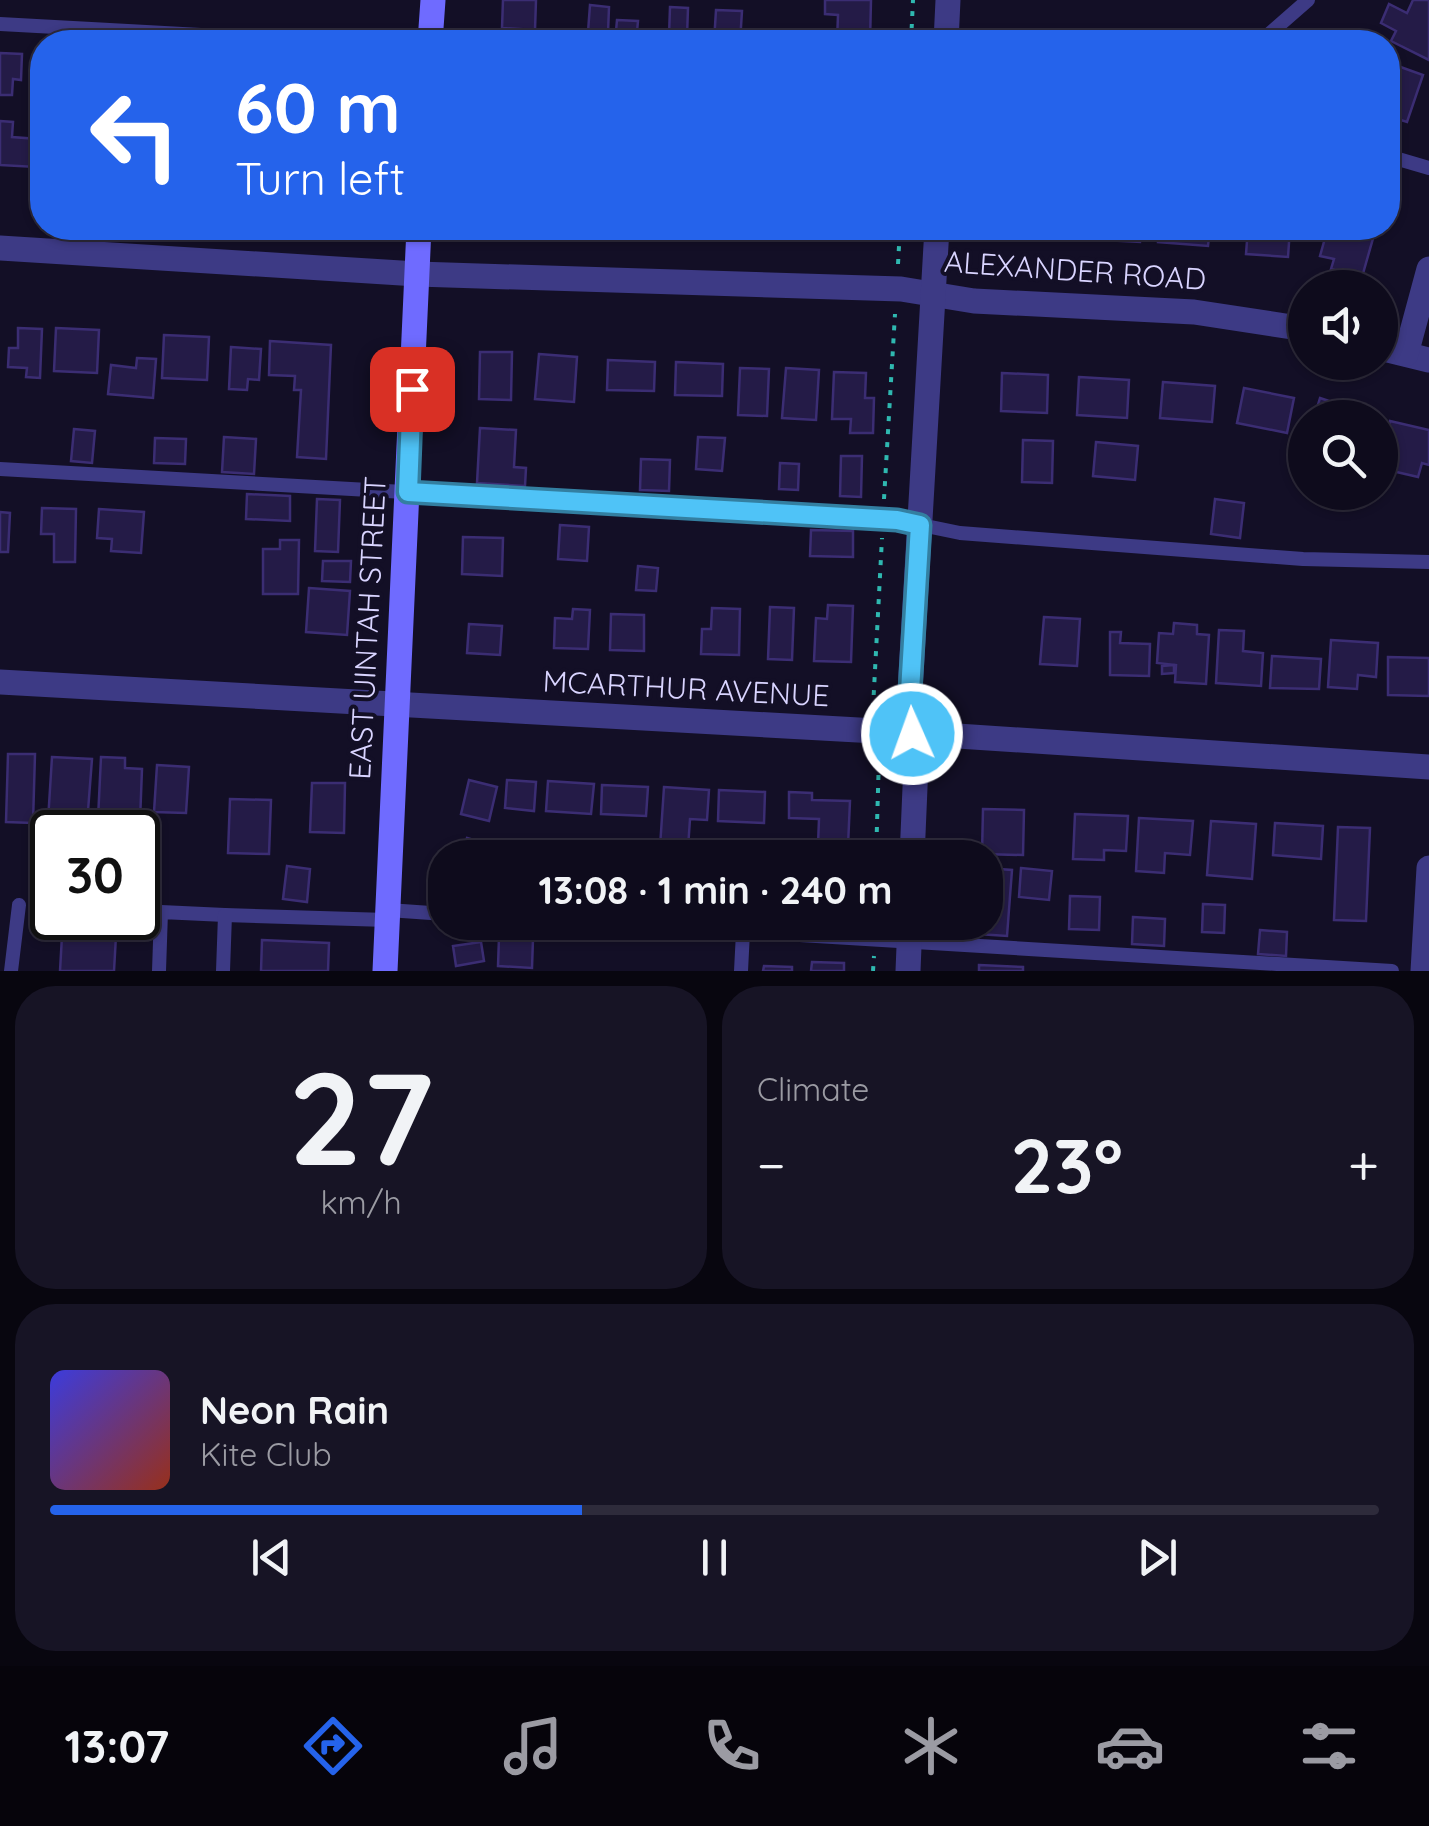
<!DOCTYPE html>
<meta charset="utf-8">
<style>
:root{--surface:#0e0b1c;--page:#171425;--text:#f1f3f6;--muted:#9b9ba3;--line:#2e2b3b;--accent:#2563eb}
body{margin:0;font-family:Quicksand,sans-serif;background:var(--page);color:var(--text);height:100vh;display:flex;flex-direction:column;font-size:38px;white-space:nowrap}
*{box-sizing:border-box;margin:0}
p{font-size:32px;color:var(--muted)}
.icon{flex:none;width:55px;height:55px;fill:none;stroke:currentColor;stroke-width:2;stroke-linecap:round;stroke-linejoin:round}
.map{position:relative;height:971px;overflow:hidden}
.side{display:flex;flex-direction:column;gap:15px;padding:15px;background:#08060f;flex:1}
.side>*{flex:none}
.top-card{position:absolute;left:30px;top:30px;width:1370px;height:210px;border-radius:40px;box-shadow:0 2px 8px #0004,0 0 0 2px var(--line);background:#2563eb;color:#fff;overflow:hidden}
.fabs{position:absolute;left:1288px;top:270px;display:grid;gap:20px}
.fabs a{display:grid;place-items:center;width:110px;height:110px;border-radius:50%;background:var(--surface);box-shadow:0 2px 8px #0004,0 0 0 2px var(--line);font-size:50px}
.speed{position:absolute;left:30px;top:810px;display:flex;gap:20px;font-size:50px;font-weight:700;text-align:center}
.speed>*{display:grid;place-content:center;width:130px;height:130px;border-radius:50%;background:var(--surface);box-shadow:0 2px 8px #0004,0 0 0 2px var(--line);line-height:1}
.speed .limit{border:5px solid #111;border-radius:15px;background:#fff;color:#111}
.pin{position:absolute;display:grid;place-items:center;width:85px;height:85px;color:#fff;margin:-42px;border-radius:20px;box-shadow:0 5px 15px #0006}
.me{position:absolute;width:110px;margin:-55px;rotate:358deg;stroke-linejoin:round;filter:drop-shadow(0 0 8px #0008)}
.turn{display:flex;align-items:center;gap:35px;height:210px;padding:0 40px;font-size:45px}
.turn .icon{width:130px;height:130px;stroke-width:2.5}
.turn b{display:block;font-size:70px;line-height:85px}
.big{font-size:75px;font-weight:700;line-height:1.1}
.side .widget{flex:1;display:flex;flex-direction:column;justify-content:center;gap:15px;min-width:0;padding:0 35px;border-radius:40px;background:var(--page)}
.side .dial{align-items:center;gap:0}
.dial b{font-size:130px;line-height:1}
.song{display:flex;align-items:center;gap:30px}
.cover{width:120px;height:120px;border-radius:15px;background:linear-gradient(135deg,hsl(240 70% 55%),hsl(10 70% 35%))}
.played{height:10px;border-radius:5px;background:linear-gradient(90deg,var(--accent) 40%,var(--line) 40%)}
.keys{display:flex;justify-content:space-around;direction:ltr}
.heat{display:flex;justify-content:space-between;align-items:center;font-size:55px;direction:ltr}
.side .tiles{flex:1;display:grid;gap:15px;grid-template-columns:1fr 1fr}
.widget:last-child{grid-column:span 2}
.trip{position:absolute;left:428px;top:840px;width:575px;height:100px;border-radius:40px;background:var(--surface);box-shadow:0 2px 8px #0004,0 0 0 2px var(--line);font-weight:700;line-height:100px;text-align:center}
.tab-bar{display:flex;height:160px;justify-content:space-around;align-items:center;background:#06040b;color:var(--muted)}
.tab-bar .icon{width:70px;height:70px}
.tab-bar .selected{color:var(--accent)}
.tab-bar b{font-size:45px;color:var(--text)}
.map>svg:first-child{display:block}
.building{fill:#241b47;stroke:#3b2d73;stroke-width:2.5}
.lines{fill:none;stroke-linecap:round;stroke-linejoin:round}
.path{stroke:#2fb8b0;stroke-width:4;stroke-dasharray:5 8;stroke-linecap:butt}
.service{stroke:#3d3a85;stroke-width:14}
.minor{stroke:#3d3a85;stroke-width:25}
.secondary{stroke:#6f6bff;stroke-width:25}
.route-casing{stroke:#337fa1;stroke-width:25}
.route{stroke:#4fc3f7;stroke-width:18}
.labels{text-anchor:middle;stroke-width:8;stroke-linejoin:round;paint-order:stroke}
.street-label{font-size:30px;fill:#d9d4ff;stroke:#130f26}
</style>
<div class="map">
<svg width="1429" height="971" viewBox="0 0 1429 971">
<rect width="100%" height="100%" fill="#130f26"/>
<g class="building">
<polygon points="503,0 536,0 535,30 502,28"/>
<polygon points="825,0 871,0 870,42 837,42 838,15 825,14"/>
<polygon points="1413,0 1429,0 1429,60 1391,41 1396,31 1381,23 1389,4 1407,13"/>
<polygon points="590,5 609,7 608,33 588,32"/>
<polygon points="670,7 688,8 687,37 669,36"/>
<polygon points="716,10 742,11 740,42 714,42"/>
<polygon points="617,20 638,21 636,42 615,42"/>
<polygon points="37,51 42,51 42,81 35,80"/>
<polygon points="0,53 22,54 21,80 13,79 12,95 0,95"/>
<polygon points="1395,65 1423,75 1407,122 1388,116 1388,86"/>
<polygon points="0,121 13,122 12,137 38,139 36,167 0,165"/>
<polygon points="1008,228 1056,228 1056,240 1007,238"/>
<polygon points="1084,228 1141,228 1140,242 1084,239"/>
<polygon points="1159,228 1210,228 1208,246 1158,242"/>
<polygon points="1248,228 1290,228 1288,257 1246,254"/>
<polygon points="1342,228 1376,228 1362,277 1331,269 1334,259 1320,256 1327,231 1340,235"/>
<polygon points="18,328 42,329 40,378 26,377 27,368 8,367 9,348 18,348"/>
<polygon points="56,328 99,330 97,373 54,371"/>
<polygon points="164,335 209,337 207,380 162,378"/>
<polygon points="270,341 331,345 326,459 297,457 301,390 294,390 295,376 269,375"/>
<polygon points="231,347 261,349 259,380 248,379 247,390 229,389"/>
<polygon points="480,352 512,352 511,400 479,399"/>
<polygon points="539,354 577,357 574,402 535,399"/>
<polygon points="137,358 156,359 153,398 108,394 111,365 136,368"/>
<polygon points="608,360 655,362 654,391 607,390"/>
<polygon points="676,362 723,364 722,396 675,395"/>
<polygon points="740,368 769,369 767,416 738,415"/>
<polygon points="786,368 819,370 816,420 782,418"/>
<polygon points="834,372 866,373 865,398 874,398 873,433 850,433 851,419 832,419"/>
<polygon points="1002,373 1048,375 1047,413 1001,411"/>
<polygon points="1079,377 1129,380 1127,418 1077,415"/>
<polygon points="1163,382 1215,386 1212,422 1160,418"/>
<polygon points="1244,388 1294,398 1287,433 1237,423"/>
<polygon points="1320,398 1374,416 1374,418 1314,418"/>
<polygon points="1390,421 1429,430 1429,465 1422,463 1418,477 1388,470 1391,456 1382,454"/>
<polygon points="480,428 516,430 514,467 526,468 525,486 477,483"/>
<polygon points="74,429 95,431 92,463 71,461"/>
<polygon points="224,437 256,439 254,474 222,472"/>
<polygon points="698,437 725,438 722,471 696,469"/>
<polygon points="155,438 186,439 185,464 154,463"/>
<polygon points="1023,440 1053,441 1052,483 1022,482"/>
<polygon points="1096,442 1138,446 1135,480 1093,476"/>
<polygon points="841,456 862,456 861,497 840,496"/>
<polygon points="641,459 670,460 669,491 640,490"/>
<polygon points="780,463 799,464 798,490 779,489"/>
<polygon points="247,494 290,496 290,521 246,519"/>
<polygon points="317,499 340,500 338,552 315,551"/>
<polygon points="1215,499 1244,503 1240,538 1211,534"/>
<polygon points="42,508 76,509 75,562 54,562 54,534 41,534"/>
<polygon points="99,509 144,512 141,553 111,551 112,539 97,538"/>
<polygon points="0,512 10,513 8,552 0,552"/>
<polygon points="560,525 589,527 587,561 558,559"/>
<polygon points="811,530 853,531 853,557 810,556"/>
<polygon points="463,537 503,538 502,576 462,574"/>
<polygon points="280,540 299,540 298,594 263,594 263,549 280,549"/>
<polygon points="323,561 351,561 350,582 322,581"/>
<polygon points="638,566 658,568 656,591 636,590"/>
<polygon points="309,588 350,591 347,635 306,632"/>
<polygon points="828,605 853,606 851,662 814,661 816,618 827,619"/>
<polygon points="770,607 794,608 792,660 768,659"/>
<polygon points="712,608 740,609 739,655 701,654 702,629 711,629"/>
<polygon points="573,609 590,610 588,649 554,648 555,618 572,619"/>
<polygon points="611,614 644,615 644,651 610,650"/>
<polygon points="1044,617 1080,619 1077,666 1040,664"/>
<polygon points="1174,623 1197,625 1197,634 1209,635 1206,684 1175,682 1176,665 1157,663 1159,633 1173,634"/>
<polygon points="469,624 502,626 500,655 467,653"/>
<polygon points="1219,630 1244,631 1243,651 1263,653 1261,686 1216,683"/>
<polygon points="1110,632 1121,632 1120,643 1150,644 1149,676 1110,675"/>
<polygon points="1331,640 1378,643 1376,677 1358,675 1357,689 1328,687"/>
<polygon points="1272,656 1321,659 1319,689 1270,688"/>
<polygon points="1388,657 1429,658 1429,696 1388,695"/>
<polygon points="1174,665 1174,673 1162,674 1162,666"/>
<polygon points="8,754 35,754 33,823 6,822"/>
<polygon points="52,757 92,759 87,824 48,821"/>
<polygon points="101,757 125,758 125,768 142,769 140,821 98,819"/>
<polygon points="157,765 189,767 186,813 154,812"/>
<polygon points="469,780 497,787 489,821 461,814"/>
<polygon points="507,780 536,782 534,811 505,808"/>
<polygon points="548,781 594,784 591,814 546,811"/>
<polygon points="312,783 345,783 344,833 310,832"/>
<polygon points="602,785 648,787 646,816 601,814"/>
<polygon points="664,787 709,790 707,820 690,819 688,848 660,847"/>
<polygon points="719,790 765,792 764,823 718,821"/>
<polygon points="789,792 812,793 812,800 850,801 848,846 818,845 819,819 789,818"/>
<polygon points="230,799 271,800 269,854 228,853"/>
<polygon points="983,809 1024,810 1023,855 982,854"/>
<polygon points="1075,814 1128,816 1126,851 1104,850 1104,860 1073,859"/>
<polygon points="1139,818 1193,821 1190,855 1165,853 1164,873 1136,871"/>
<polygon points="1211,821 1256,824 1252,879 1207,875"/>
<polygon points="1275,823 1323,826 1321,859 1273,855"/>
<polygon points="1338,827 1370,828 1366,921 1334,920"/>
<polygon points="467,838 495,846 492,858 462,858"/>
<polygon points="287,866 310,869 307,902 283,899"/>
<polygon points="985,868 1012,870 1007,936 978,934 979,922 985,922"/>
<polygon points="1021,868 1052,871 1049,900 1019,897"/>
<polygon points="1070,896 1100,897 1099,930 1069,929"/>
<polygon points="1203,904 1225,905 1224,933 1202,932"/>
<polygon points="1133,917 1165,919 1164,946 1132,944"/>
<polygon points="63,918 117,918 114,971 60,971"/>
<polygon points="1260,930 1287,932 1286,956 1258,954"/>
<polygon points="499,937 533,939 532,968 498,966"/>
<polygon points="262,940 329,943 328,971 261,971"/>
<polygon points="481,942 484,961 456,966 453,946"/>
<polygon points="812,962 844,963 844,971 811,971"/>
<polygon points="979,965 1023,967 1023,971 979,971"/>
<polygon points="764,966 792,967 792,971 763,971"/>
</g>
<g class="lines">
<g class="path">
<polyline points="911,42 913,0"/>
<polyline points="898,264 900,228"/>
<polyline points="884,499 895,314"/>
<polyline points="873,708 882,538"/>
<polyline points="876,858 879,757"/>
<polyline points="873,971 874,956"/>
</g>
<g class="service">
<polyline points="0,24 331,42"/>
<polyline points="1260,42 1308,0"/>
<polyline points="1388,156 1429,168"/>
<polyline points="0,469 897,520 960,533 1303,559 1429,562"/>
<polyline points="388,910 445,914"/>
<polyline points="586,922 1392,971"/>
<polyline points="11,971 19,905"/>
<polyline points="159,971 161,912 225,915"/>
<polyline points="223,971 225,915 387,920"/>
<polyline points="741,971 743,932"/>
</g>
<g class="minor">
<polyline points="946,42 948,0"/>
<polyline points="0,248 417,274 901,289 974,301 1194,312 1305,329"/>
<polyline points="1380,348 1429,360"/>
<polyline points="1406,354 1429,269"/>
<polyline points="0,682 912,733 1429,767"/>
<polyline points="912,858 916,764 909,708 937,228"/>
<polyline points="908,971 910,922"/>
<polyline points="1423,971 1429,868"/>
</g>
<g class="secondary">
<polyline points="430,42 433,0"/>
<polyline points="385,971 419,228"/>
</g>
</g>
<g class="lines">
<defs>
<polyline id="route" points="412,389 408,492 897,520 920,525 909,708 912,734"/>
</defs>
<use href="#route" class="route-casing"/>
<use href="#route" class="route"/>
</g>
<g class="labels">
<g class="street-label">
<text transform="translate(1075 271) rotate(4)" y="10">ALEXANDER ROAD</text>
<text transform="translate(368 628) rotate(-87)" y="10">EAST UINTAH STREET</text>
<text transform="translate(686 689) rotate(3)" y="10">MCARTHUR AVENUE</text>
</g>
</g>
</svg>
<div class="fabs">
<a><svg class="icon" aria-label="sound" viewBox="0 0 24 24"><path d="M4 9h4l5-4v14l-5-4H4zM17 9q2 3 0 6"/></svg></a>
<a><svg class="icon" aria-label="search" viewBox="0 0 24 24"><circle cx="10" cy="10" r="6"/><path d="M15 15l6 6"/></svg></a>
</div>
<div class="speed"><div class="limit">30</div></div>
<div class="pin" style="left:412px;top:389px;background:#d93025"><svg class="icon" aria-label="arrive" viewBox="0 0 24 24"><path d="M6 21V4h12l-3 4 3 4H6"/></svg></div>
<svg class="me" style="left:912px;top:734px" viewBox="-20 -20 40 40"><circle r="17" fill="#4fc3f7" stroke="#fff" stroke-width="3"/><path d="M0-11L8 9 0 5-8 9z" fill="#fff"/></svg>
<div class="trip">13:08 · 1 min · 240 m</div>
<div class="top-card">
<div class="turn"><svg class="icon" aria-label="left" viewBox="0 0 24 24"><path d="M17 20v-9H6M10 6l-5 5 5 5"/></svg><div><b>60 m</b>Turn left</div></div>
</div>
</div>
<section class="side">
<div class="tiles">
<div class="widget dial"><b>27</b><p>km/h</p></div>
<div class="widget"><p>Climate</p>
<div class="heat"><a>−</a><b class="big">23°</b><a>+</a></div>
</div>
<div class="widget">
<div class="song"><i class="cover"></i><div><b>Neon Rain</b><p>Kite Club</p></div></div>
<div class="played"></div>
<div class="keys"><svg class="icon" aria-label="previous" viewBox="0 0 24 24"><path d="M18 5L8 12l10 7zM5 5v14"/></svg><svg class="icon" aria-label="pause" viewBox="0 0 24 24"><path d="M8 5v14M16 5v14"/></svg><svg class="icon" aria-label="next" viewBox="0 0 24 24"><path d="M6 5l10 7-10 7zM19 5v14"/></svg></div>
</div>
</div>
</section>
<nav class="tab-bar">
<b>13:07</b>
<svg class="icon selected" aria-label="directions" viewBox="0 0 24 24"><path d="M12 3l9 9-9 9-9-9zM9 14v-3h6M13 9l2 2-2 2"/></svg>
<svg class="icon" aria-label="music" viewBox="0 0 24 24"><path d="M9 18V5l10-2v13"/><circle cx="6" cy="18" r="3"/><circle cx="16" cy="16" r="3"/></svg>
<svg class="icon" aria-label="phone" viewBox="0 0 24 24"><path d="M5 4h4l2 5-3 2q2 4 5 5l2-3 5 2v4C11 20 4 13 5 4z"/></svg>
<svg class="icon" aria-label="climate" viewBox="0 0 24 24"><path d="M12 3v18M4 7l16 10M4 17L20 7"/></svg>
<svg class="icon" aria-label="car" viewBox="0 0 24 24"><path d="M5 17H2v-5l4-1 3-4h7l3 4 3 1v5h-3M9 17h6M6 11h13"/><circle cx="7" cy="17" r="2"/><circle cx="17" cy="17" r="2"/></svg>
<svg class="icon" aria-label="filters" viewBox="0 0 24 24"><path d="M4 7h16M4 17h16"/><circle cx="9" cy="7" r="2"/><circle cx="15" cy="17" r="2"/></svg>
</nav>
